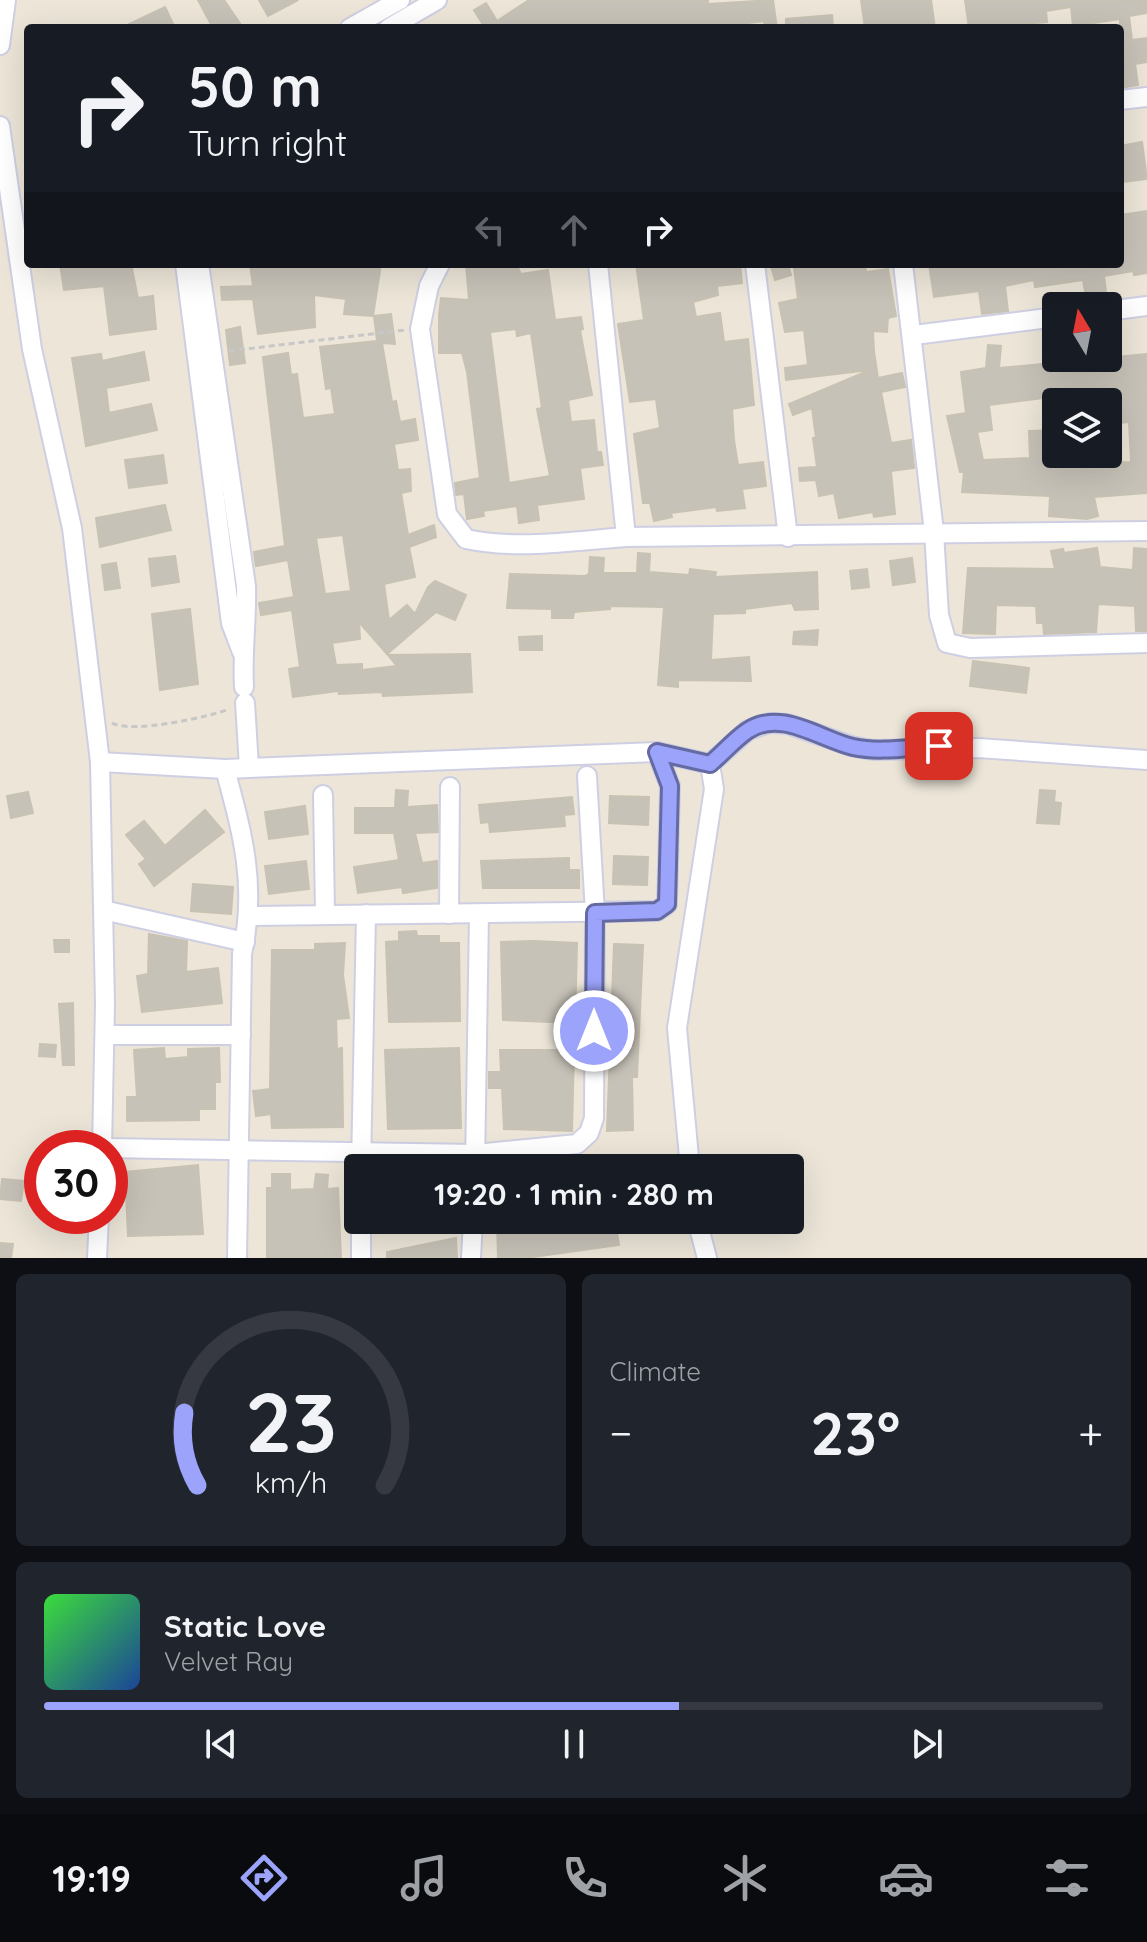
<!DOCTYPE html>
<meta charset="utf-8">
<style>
:root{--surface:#171b24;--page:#20242c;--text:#f1f3f6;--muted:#9ea1a6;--line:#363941;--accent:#9ba3fa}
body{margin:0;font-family:Quicksand,sans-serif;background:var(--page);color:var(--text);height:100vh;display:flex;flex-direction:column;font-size:30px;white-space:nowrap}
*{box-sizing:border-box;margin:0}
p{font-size:26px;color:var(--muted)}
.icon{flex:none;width:44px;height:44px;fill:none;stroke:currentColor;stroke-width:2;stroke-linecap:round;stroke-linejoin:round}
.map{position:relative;height:1258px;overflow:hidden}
.details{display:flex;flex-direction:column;gap:16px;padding:16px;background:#0d0f14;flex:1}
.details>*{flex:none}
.top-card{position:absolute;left:24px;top:24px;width:1100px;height:244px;border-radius:8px;box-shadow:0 8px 32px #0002;background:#171b24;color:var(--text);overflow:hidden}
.needle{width:52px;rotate:350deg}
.tools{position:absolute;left:1042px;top:292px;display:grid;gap:16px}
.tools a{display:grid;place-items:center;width:80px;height:80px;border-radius:8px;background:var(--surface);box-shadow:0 8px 32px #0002;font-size:40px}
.speed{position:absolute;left:24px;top:1130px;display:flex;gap:16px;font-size:40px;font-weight:700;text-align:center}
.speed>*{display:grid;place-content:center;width:104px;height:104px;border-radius:50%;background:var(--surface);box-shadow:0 8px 32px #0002;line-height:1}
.speed .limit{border:12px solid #d22;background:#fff;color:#111}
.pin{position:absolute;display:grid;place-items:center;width:68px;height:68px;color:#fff;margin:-34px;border-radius:16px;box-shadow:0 4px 12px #0006}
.me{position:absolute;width:88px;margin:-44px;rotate:0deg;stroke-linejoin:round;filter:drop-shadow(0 0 6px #0008)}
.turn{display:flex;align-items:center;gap:28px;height:168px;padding:0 32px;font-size:36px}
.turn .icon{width:104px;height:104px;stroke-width:2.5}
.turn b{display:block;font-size:56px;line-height:68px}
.lanes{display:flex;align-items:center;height:76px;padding:0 32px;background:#0003;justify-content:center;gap:40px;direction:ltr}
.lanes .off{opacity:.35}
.big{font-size:60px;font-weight:700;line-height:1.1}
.details .tile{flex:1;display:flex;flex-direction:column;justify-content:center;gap:12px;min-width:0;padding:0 28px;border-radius:12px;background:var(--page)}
.details .dial{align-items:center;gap:0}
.dial svg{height:208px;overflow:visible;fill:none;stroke:var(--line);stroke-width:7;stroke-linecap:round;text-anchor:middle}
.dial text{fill:var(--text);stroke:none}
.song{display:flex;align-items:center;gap:24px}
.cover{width:96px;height:96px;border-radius:12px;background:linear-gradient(135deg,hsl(120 70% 55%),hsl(220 70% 35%))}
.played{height:8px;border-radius:4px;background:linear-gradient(90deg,var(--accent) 60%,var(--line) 60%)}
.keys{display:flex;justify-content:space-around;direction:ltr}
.heat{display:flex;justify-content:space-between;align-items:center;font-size:44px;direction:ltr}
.details .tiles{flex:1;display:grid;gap:16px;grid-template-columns:1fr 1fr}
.tile:last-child{grid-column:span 2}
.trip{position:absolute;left:344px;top:1154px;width:460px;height:80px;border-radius:8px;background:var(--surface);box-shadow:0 8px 32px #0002;font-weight:700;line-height:80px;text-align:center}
.dock{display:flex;height:128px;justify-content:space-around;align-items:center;background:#090b0e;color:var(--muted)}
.dock .icon{width:56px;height:56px}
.dock .selected{color:var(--accent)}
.dock b{font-size:36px;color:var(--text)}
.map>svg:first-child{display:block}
.building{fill:#c7c2b8;stroke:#c7c2b2;stroke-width:2;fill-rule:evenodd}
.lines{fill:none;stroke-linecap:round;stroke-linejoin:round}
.minor-casing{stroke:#cecfe2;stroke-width:22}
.path{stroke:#c7c7c7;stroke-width:3;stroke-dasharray:6 4;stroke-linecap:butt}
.minor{stroke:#fff;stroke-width:18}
.route-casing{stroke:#656aa2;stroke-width:20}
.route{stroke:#9ba3fa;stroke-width:14}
</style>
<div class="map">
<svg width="1147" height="1258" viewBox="0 0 1147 1258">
<rect width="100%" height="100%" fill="#ece5d8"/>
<g class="building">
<polygon points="198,0 224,0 243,28 213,28"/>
<polygon points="259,0 298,0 268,16"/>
<polygon points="529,0 708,0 708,4 773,0 777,28 765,28 764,21 709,28 485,28 474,10 486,3 497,21"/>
<polygon points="861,0 931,0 935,28 865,28"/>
<polygon points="965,0 1147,0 1147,13 1129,16 1132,40 1147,38 1147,62 1135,64 1138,85 1125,87 1120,66 1120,19 1073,26 1071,7 1046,11 1047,22 969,28"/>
<polygon points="165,7 175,28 121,28"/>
<polygon points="832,15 833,28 786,28 786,19"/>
<polygon points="1142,142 1147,179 1123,182 1120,146"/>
<polygon points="1147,211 1147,273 1134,275 1133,271 1104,276 1107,299 1087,303 1083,280 1035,287 1034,280 1005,286 1008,311 982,314 979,291 934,297 929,264 1120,264 1120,215"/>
<polygon points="60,264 131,264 138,298 153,296 156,329 110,335 104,286 64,290"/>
<polygon points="250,264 381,264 373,316 344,314 346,299 314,295 315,327 258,334 253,299 222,300 221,287 253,286"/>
<path d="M 466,264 L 516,264 L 521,274 L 548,270 L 555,320 L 581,317 L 583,329 L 580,330 L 592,395 L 568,400 L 571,422 L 594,420 L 597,452 L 601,452 L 603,465 L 580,468 L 584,499 L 537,505 L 539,520 L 519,523 L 517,506 L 483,511 L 484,516 L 467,519 L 464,494 L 456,495 L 455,483 L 480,478 L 467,372 L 462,353 L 439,353 L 439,315 L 441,298 L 469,300 ZM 516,329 L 517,336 L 531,333 L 542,408 L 537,409 L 550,476 L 509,483 L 490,332 Z"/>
<polygon points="636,264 740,264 742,283 717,286 718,295 693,302 696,317 720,313 724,342 748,339 754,405 732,409 734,440 738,465 763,462 766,486 742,489 745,508 717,511 716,507 671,513 672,517 654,521 650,503 643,503 634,434 660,428 656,399 630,402 618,324 644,320"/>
<polygon points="788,264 791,275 775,280 771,266"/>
<polygon points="825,264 865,264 866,272 888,269 896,316 888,318 887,332 873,331 874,352 878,378 902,373 905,387 881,392 891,443 911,440 914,468 891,471 895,514 874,517 873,512 839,518 834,493 819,496 816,480 800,481 799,468 817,467 813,438 816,438 812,408 793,415 789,404 870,370 786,380 785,368 808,365 804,330 785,332 779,303 798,299 794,268"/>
<path d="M 391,314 L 395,344 L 382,343 L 392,402 L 396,401 L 400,422 L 415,419 L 418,440 L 394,444 L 398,470 L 410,469 L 411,491 L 401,493 L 408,535 L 434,525 L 436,537 L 409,547 L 415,577 L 384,584 L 389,620 L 407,605 L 415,614 L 428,587 L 435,581 L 466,595 L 455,620 L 436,612 L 387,654 L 359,622 L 360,639 L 332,643 L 336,665 L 362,664 L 362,670 L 397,666 L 388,655 L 470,654 L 472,692 L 383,696 L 382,692 L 339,694 L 338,691 L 293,697 L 289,669 L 300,667 L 292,610 L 261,615 L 259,603 L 294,597 L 288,560 L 256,566 L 254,552 L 285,546 L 263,357 L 288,353 L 291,375 L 297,374 L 303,418 L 335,414 L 331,388 L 326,389 L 320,347 L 377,341 L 374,316 ZM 343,535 L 351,591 L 325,594 L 316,538 Z"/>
<polygon points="240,327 245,363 230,365 226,330"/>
<path d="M 988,345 L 1001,346 L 999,368 L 1147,354 L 1147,493 L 1094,497 L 1098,516 L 1087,519 L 1049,516 L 1050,496 L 962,492 L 964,472 L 960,472 L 947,416 L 966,413 L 961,372 L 986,368 ZM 1098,391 L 1099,402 L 1108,402 L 1108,424 L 1129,422 L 1131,462 L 1097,463 L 1095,454 L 1056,454 L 1056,430 L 1029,431 L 1030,458 L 983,460 L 977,432 L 992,430 L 989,405 Z"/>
<polygon points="144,352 149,380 106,388 109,413 151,404 157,430 86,446 72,358 101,354 102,361"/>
<polygon points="163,455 167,483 129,488 125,460"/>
<polygon points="165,505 171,530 100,547 96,518"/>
<polygon points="1097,548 1100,567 1133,570 1134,548 1146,549 1147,631 1136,631 1135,606 1098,604 1096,632 1044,634 1043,623 1037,623 1036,606 996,605 995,634 963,633 968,568 1055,569 1051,551 1063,549 1064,553"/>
<polygon points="638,553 650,554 649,572 689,575 690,569 716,572 715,577 817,572 818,609 795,610 792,603 745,609 745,613 713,614 711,660 749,657 751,681 678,680 678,687 658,685 664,607 610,606 610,609 574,612 573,618 552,618 552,609 507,608 510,574 585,576 589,574 590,557 604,558 603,573 637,573"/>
<polygon points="175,556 179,582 152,586 149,559"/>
<polygon points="912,558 915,582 893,585 890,561"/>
<polygon points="116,563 120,588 105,590 102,565"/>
<polygon points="867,569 869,587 852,589 850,571"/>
<polygon points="190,609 198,684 160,690 152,614"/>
<polygon points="818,630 817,645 793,644 794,632"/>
<polygon points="542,636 542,650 520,650 519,637"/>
<polygon points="973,661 1029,668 1026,693 970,686"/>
<polygon points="396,790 408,791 407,807 437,805 438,832 415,833 422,863 437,861 437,888 403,893 402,887 358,893 354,867 399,860 394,833 355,833 355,808 395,808"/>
<polygon points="1040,790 1055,791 1054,802 1061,803 1059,824 1037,823"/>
<polygon points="28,792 33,813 11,818 7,796"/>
<polygon points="610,796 649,797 648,825 609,823"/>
<polygon points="572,797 574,814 564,815 565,826 490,832 489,822 481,823 479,805"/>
<polygon points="305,806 308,834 269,839 265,812"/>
<polygon points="205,810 224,832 154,886 139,864 146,859 126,835 144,821 165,846"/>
<polygon points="614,856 648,857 647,885 613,884"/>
<polygon points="569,858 569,870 579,870 579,888 483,888 481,861"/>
<polygon points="306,861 309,889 269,894 265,866"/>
<polygon points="193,884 233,887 231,914 191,911"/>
<polygon points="416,931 417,936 439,936 439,943 459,943 460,1021 389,1022 386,942 399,941 399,932"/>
<polygon points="149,934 187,941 186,972 218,968 222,1003 142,1012 137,976 148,974"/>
<polygon points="54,940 69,940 69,952 55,952"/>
<polygon points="534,941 577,943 575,1023 503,1020 501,942"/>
<polygon points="345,943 343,975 349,1018 336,1019 337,1049 342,1048 343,1127 272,1128 271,1114 256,1116 253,1091 270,1089 272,950 315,950 315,944"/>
<polygon points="614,944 643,945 637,1077 632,1077 633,1130 607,1131"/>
<polygon points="73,1003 74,1065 63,1065 59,1004"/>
<polygon points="40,1044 56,1045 55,1057 39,1056"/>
<polygon points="164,1048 165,1059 188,1057 188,1049 219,1048 220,1082 215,1082 215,1109 199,1109 199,1120 127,1121 127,1097 137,1097 134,1050"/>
<polygon points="459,1048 461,1128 388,1129 385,1050"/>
<polygon points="500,1050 574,1050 572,1131 504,1129 502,1088 489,1088 489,1072 501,1072"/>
<polygon points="198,1165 203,1234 128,1236 125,1172"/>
<polygon points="272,1174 290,1174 290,1190 314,1189 316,1174 328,1175 327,1189 338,1188 341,1258 267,1258 267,1188 272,1188"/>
<polygon points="2,1179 24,1181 21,1201 0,1199"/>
<polygon points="497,1220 527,1220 527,1227 575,1220 615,1220 619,1245 526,1258 498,1258"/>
<polygon points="456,1238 457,1258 387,1258 387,1252"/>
<polygon points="0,1243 13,1244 11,1258 0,1258"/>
</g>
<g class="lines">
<defs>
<g id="minor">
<polyline points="350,28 400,0"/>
<polyline points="389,28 437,0"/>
<polyline points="0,45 6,0"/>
<polyline points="1120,100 1147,97"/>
<polyline points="0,126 32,349 72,528 100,762 105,1004 102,1148"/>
<polyline points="185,264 231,623 242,652"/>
<path d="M 199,264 L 246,586 C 247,621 242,653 244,687"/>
<path d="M 440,264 L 429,286 L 420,329 L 447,514 L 466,539 C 517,550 574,541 626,537 L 1147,531"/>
<polyline points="598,264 626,537"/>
<polyline points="755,264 788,537"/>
<polyline points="903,264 934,532 939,615 947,643 970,648 1147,643"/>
<polyline points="1108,311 1147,306"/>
<polyline points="914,335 1056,317"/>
<polyline points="245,703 249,767"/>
<polyline points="100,762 225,769 657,752 710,764 714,789 677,1028 690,1168"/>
<polyline points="710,764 748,730 770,723 788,724 851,746 873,750 978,748 1147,760"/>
<path d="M 225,769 C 243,835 257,886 242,954 L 237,1258"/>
<polyline points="323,795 325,913"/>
<polyline points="103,910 245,942"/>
<polyline points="449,914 450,787"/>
<polyline points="251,916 657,911 667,904 670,786 657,752"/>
<polyline points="105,1035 241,1035"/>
<polyline points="105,1148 476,1154 577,1144 589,1133 594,1118 595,913 587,776"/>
<polyline points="361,1168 366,914"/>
<polyline points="475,1168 479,914"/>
<polyline points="361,1220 361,1258"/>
<polyline points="697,1220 707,1258"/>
<polyline points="97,1258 99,1216"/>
<polyline points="471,1258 473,1220"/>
</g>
</defs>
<use href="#minor" class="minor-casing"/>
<g class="path">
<polyline points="229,351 405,330"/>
<path d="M 112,723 C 132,734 208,717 230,709"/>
</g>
<use href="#minor" class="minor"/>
</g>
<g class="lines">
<defs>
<path id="route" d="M 594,1031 L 595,913 L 657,911 L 667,904 L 670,786 L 657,752 L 710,764 C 722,754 734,740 747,731 C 781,708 819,739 853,747 C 880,753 911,747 939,746"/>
</defs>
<use href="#route" class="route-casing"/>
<use href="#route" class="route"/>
</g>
</svg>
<div class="tools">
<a><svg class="needle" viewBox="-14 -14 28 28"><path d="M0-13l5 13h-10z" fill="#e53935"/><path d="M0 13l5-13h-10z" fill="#9ea1a6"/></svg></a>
<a><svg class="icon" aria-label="layers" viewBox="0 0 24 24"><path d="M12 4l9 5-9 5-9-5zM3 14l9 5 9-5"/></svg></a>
</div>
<div class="speed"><div class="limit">30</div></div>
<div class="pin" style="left:939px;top:746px;background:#d93025"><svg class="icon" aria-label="arrive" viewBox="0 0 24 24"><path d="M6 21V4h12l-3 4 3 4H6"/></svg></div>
<svg class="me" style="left:594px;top:1031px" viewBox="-20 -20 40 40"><circle r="17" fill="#9ba3fa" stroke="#fff" stroke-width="3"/><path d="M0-11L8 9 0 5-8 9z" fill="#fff"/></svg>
<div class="trip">19:20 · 1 min · 280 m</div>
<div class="top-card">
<div class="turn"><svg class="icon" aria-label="right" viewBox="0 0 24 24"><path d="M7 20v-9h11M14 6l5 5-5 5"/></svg><div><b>50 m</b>Turn right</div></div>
<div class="lanes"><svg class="icon off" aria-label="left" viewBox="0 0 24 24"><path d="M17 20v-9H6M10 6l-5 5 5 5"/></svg><svg class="icon off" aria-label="ahead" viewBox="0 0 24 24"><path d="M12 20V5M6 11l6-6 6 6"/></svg><svg class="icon" aria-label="right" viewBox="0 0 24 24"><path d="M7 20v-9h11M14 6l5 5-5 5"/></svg></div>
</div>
</div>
<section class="details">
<div class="tiles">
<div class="tile dial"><svg viewBox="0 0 100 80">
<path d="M14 69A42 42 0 1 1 86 69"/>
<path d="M14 69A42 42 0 0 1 9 41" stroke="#9ba3fa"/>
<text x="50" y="56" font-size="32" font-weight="700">23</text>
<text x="50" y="72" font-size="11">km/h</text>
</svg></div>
<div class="tile"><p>Climate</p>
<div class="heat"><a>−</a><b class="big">23°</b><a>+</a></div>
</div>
<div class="tile">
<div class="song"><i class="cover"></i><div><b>Static Love</b><p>Velvet Ray</p></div></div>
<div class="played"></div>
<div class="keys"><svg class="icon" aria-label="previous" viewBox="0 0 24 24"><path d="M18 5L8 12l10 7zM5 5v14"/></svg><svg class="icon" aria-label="pause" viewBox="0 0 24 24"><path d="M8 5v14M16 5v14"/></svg><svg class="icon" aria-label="next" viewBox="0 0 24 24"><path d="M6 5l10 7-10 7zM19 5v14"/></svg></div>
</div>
</div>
</section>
<nav class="dock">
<b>19:19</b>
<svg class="icon selected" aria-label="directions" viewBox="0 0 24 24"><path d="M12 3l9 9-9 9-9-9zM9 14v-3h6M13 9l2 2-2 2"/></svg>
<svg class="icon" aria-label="music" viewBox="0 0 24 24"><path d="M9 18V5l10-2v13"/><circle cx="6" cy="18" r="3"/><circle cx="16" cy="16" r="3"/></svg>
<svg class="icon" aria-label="phone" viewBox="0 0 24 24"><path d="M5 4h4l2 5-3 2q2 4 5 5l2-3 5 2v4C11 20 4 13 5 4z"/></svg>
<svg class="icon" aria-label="climate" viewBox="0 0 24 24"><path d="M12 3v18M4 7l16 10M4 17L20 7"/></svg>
<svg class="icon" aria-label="car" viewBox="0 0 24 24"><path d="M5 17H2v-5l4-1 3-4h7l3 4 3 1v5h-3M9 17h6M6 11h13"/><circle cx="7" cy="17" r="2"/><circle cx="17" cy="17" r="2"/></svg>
<svg class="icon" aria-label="filters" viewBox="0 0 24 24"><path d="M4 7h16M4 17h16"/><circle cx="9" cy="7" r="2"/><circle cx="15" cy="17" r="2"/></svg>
</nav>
